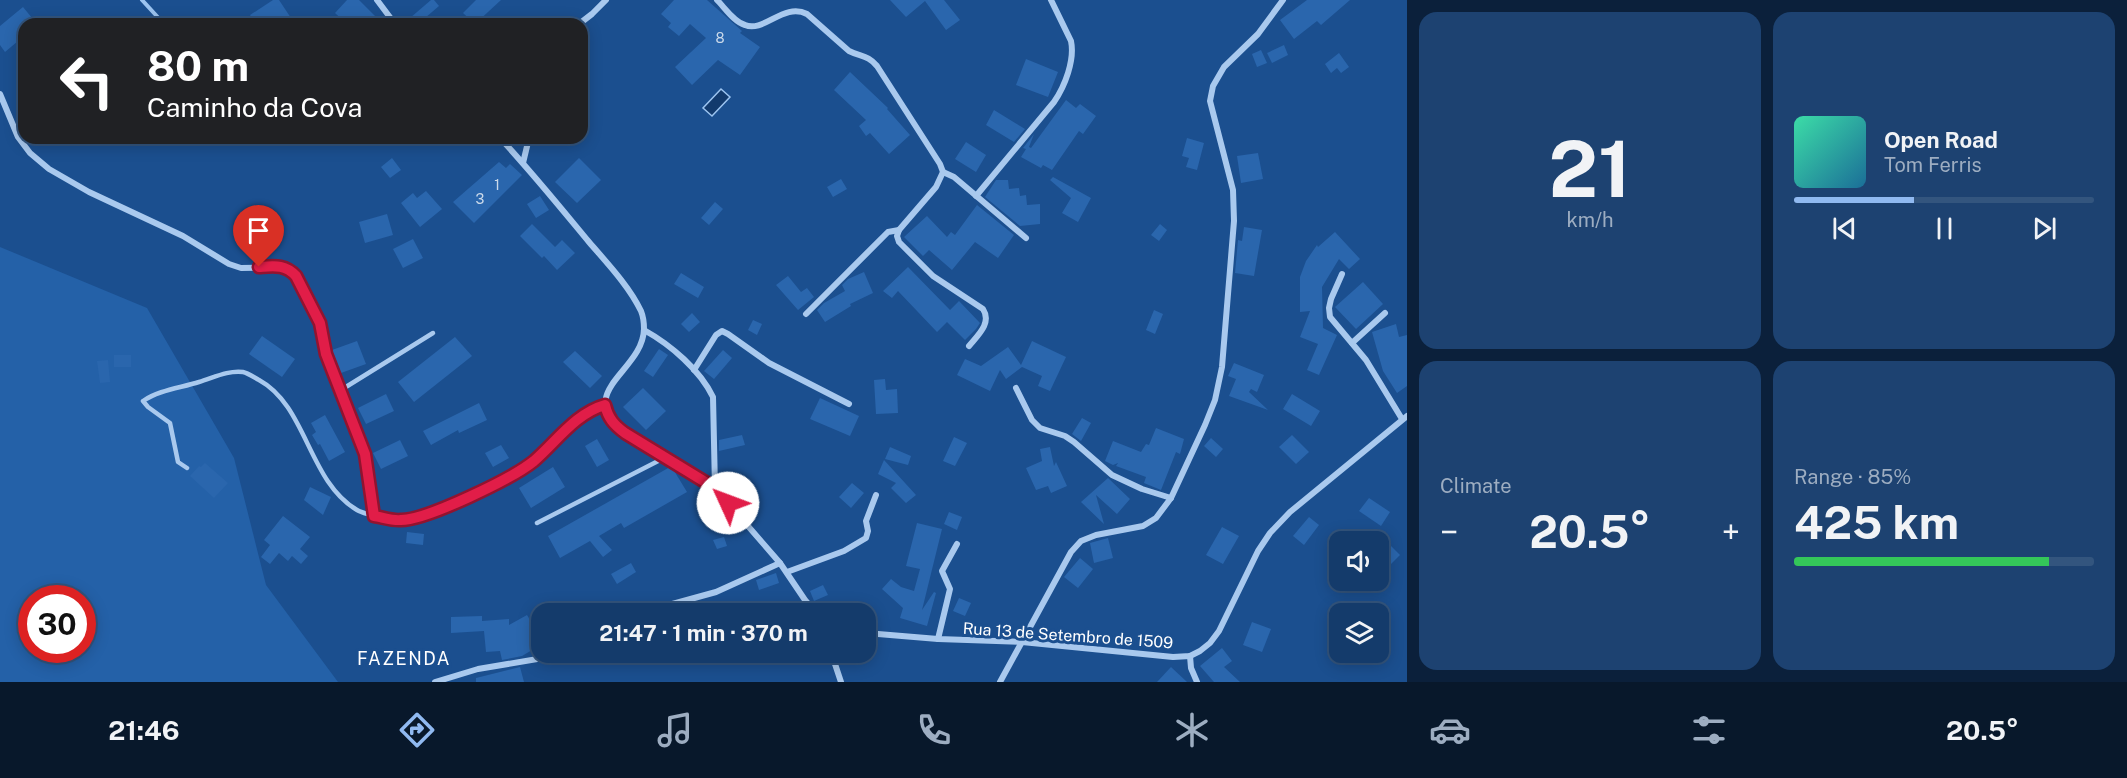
<!DOCTYPE html>
<meta charset="utf-8">
<style>
:root{--surface:#143b6b;--page:#1d4271;--text:#f1f3f6;--muted:#9dadc1;--line:#33557e;--accent:#90b9f0}
body{margin:0;font-family:"Public Sans",sans-serif;background:var(--page);color:var(--text);height:100vh;display:flex;flex-direction:column;font-size:22px;white-space:nowrap}
*{box-sizing:border-box;margin:0}
p{font-size:20px;color:var(--muted)}
.icon{flex:none;width:33px;height:33px;fill:none;stroke:currentColor;stroke-width:2;stroke-linecap:round;stroke-linejoin:round}
.map{position:relative;flex:1;overflow:hidden}
.side{display:flex;flex-direction:column;gap:12px;padding:12px;background:#0b203b;width:720px}
.side>*{flex:none}
.hud{position:absolute;left:18px;top:18px;width:570px;height:126px;border-radius:18px;box-shadow:0 3px 15px #0003,0 0 0 2px var(--line);background:#202124;color:#fff;overflow:hidden}
.tools{position:absolute;left:1329px;top:531px;display:grid;gap:12px}
.tools a{display:grid;place-items:center;width:60px;height:60px;border-radius:12px;background:var(--surface);box-shadow:0 3px 15px #0003,0 0 0 2px var(--line);font-size:30px}
.speed{position:absolute;left:18px;top:585px;display:flex;gap:12px;font-size:30px;font-weight:700;text-align:center}
.speed>*{display:grid;place-content:center;width:78px;height:78px;border-radius:50%;background:var(--surface);box-shadow:0 3px 15px #0003,0 0 0 2px var(--line);line-height:1}
.speed .limit{border:9px solid #d22;background:#fff;color:#111}
.pin{position:absolute;display:grid;place-items:center;width:51px;height:51px;color:#fff;margin:-62px -26px;border-radius:50% 50% 50% 0;rotate:-45deg;box-shadow:0 0 6px #0007}
.pin .icon{rotate:45deg}
.me{position:absolute;width:66px;margin:-33px;rotate:313deg;stroke-linejoin:round;filter:drop-shadow(0 0 4px #0008)}
.turn{display:flex;align-items:center;gap:21px;height:126px;padding:0 30px;font-size:27px}
.turn .icon{width:78px;height:78px;stroke-width:2.5}
.turn b{display:block;font-size:42px;line-height:51px}
.big{font-size:45px;font-weight:700;line-height:1.1}
.side .tile{flex:1;display:flex;flex-direction:column;justify-content:center;gap:9px;min-width:0;padding:0 21px;border-radius:18px;background:var(--page)}
.side .dial{align-items:center;gap:0}
.dial b{font-size:78px;line-height:1}
.song{display:flex;align-items:center;gap:18px}
.cover{width:72px;height:72px;border-radius:9px;background:linear-gradient(135deg,hsl(160 70% 55%),hsl(200 70% 35%))}
.played{height:6px;border-radius:3px;background:linear-gradient(90deg,var(--accent) 40%,var(--line) 40%)}
.keys{display:flex;justify-content:space-around;direction:ltr}
.heat{display:flex;justify-content:space-between;align-items:center;font-size:33px;direction:ltr}
.charge{height:9px;border-radius:4px;background:linear-gradient(90deg,#34c759 85%,var(--line) 0)}
.side .tiles{flex:1;display:grid;gap:12px;grid-template-columns:repeat(2,1fr)}
.trip{position:absolute;left:531px;top:603px;width:345px;height:60px;border-radius:18px;background:var(--surface);box-shadow:0 3px 15px #0003,0 0 0 2px var(--line);font-weight:700;line-height:60px;text-align:center}
.dock{display:flex;height:96px;justify-content:space-around;align-items:center;background:#08182b;color:var(--muted)}
.dock .icon{width:42px;height:42px}
.dock .selected{color:var(--accent)}
.dock b{font-size:27px;color:var(--text)}
main{display:flex;flex:1;min-height:0}
.map>svg:first-child{display:block}
.green{fill:#2461a8;fill-rule:evenodd}
.water{fill:#123a6d;stroke:#9cc4f0;stroke-width:1.5}
.lines{fill:none;stroke-linecap:round;stroke-linejoin:round}
.stream{stroke:#9cc4f0;stroke-width:4}
.building{fill:#2a66ad}
.lane{stroke:#a9c9ee;stroke-width:4.5}
.street{stroke:#a9c9ee;stroke-width:6}
.route-casing{stroke:#92132f;stroke-width:15}
.route{stroke:#e11d48;stroke-width:10}
.labels{text-anchor:middle;stroke-width:6;stroke-linejoin:round;paint-order:stroke}
.number-label{font-size:14px;fill:#cad9ea}
.street-label{font-size:16px;fill:#fff;stroke:#1b4f8f}
.neighbourhood-label{font-size:18px;letter-spacing:1.5px;fill:#fff;stroke:#1b4f8f}
</style>
<main>
<div class="map">
<svg width="1407" height="682" viewBox="0 0 1407 682">
<rect width="100%" height="100%" fill="#1b4f8f"/>
<path class="green" d="M 0,247 L 147,308 L 234,458 L 266,585 L 338,682 L 0,682 ZM 32,598 L 82,598 L 82,650 L 32,650 Z"/>
<polygon class="water" points="721,89 730,97 712,116 703,108"/>
<g class="lines">
<polyline class="stream" points="142,0 164,24"/>
</g>
<g class="building">
<polygon points="273,0 279,0 295,24 256,24 250,15"/>
<polygon points="347,0 359,0 383,24 347,24 335,13"/>
<polygon points="431,0 434,0 439,6 418,24 416,24 410,18"/>
<polygon points="476,0 501,0 475,24 463,13"/>
<polygon points="674,0 707,0 742,31 740,33 760,47 740,75 718,60 692,85 675,67 706,38 690,24 679,36 668,27 671,23 661,14"/>
<polygon points="890,0 944,0 960,20 946,30 925,1 906,17"/>
<polygon points="1307,0 1350,0 1321,25 1317,21 1294,39 1280,20"/>
<polygon points="23,7 37,24 24,24 24,36 5,52 0,45 0,26"/>
<polygon points="1284,45 1288,55 1272,63 1267,53"/>
<polygon points="1261,50 1267,63 1257,67 1252,54"/>
<polygon points="1339,53 1349,67 1341,73 1337,68 1331,73 1325,64"/>
<polygon points="1026,59 1058,72 1048,97 1016,85"/>
<polygon points="850,72 888,108 887,109 910,135 889,154 870,133 866,136 859,126 866,120 834,90"/>
<polygon points="1066,100 1076,108 1080,104 1096,116 1083,134 1079,131 1052,170 1043,165 1041,168 1021,157 1026,149 1023,148 1034,134 1029,147 1031,148"/>
<polygon points="994,110 1025,129 1014,142 986,125"/>
<polygon points="1187,138 1204,143 1197,170 1186,167 1189,158 1182,156"/>
<polygon points="966,142 986,155 976,172 955,159"/>
<polygon points="1258,153 1263,179 1241,183 1237,156"/>
<polygon points="392,158 401,170 390,178 381,167"/>
<polygon points="579,158 601,180 577,203 555,182"/>
<polygon points="499,162 506,168 510,164 522,175 474,223 453,202"/>
<polygon points="1053,177 1091,198 1078,222 1062,213 1071,198 1050,180"/>
<polygon points="841,179 847,189 833,197 827,187"/>
<polygon points="996,180 1008,180 1009,189 1019,188 1020,196 1026,195 1027,205 1040,204 1040,224 1020,226 985,197"/>
<polygon points="426,191 442,209 420,227 401,203 413,193 417,198"/>
<polygon points="540,196 549,210 536,218 527,204"/>
<polygon points="715,202 723,209 709,225 701,218"/>
<polygon points="977,205 1014,235 998,258 975,242 952,270 929,250 923,256 904,237 927,216 947,237 951,232 955,235"/>
<polygon points="387,214 393,235 365,243 359,222"/>
<polygon points="532,224 555,247 562,240 575,253 557,270 544,256 542,258 520,236"/>
<polygon points="1160,224 1167,230 1159,241 1151,235"/>
<polygon points="1244,227 1262,230 1254,276 1235,273 1238,240 1242,241"/>
<polygon points="1335,232 1360,259 1349,269 1339,259 1322,287 1323,328 1337,335 1319,375 1307,370 1318,344 1300,337 1310,311 1300,312 1300,277 1306,261 1317,245 1318,247"/>
<polygon points="413,239 423,258 403,268 393,249"/>
<polygon points="908,267 950,310 959,301 980,323 976,329 965,340 947,322 937,332 898,291 892,298 883,291"/>
<polygon points="864,272 873,293 850,304 851,306 825,322 817,310 824,303 845,291 842,285 848,279"/>
<polygon points="681,273 704,287 698,298 674,284"/>
<polygon points="788,276 801,292 807,288 814,297 798,310 776,285"/>
<polygon points="1363,282 1383,304 1356,329 1335,307"/>
<polygon points="1154,310 1163,314 1155,334 1146,330"/>
<polygon points="692,313 700,322 689,332 681,324"/>
<polygon points="753,320 762,324 757,335 748,330"/>
<polygon points="1396,324 1399,337 1407,335 1407,386 1397,393 1383,371 1372,332"/>
<polygon points="262,336 295,359 282,377 249,354"/>
<polygon points="455,337 472,356 414,402 398,382"/>
<polygon points="357,341 366,364 341,373 332,350"/>
<polygon points="1032,341 1066,357 1050,391 1038,386 1042,376 1022,367 1006,379 1000,370 990,391 957,375 965,359 981,366 1008,347 1021,365"/>
<polygon points="659,349 668,355 653,377 644,371"/>
<polygon points="723,350 732,358 714,379 704,371"/>
<polygon points="575,351 602,376 590,388 563,362"/>
<rect x="114" y="355" width="17" height="12"/>
<polygon points="108,360 110,382 100,383 97,361"/>
<polygon points="1234,363 1264,375 1257,392 1251,389 1249,392 1268,410 1229,396 1236,379 1228,376"/>
<polygon points="885,379 886,390 897,389 898,413 876,414 874,380"/>
<polygon points="643,388 666,411 646,430 623,407"/>
<polygon points="386,394 394,411 366,424 358,408"/>
<polygon points="1292,394 1320,411 1311,426 1283,409"/>
<polygon points="820,398 859,416 850,436 810,419"/>
<polygon points="479,403 487,420 459,433 458,430 431,445 423,431"/>
<polygon points="325,415 345,452 329,461 320,444 318,445 312,435 316,432 311,423"/>
<polygon points="1082,418 1091,423 1081,441 1072,434"/>
<polygon points="1156,428 1184,439 1180,454 1176,452 1161,490 1144,483 1146,477 1116,466 1118,463 1113,465 1105,461 1113,441 1141,452 1146,444 1149,445"/>
<polygon points="742,435 745,445 719,451 719,440"/>
<polygon points="1292,435 1309,452 1296,464 1279,447"/>
<polygon points="954,437 967,443 955,466 943,461"/>
<polygon points="1211,438 1223,449 1216,457 1204,446"/>
<polygon points="597,439 609,460 597,467 585,446"/>
<polygon points="400,440 408,456 381,469 373,453"/>
<polygon points="501,445 509,458 493,467 485,453"/>
<polygon points="890,447 911,456 908,465 885,459"/>
<polygon points="1050,447 1054,466 1056,462 1067,486 1051,493 1048,486 1036,490 1026,468 1042,461 1040,449"/>
<polygon points="884,460 916,495 906,503 891,488 896,483 878,474"/>
<polygon points="205,463 228,483 214,498 190,476 199,466 201,467"/>
<polygon points="553,467 565,487 531,508 519,488"/>
<polygon points="670,467 673,469 687,492 624,528 621,523 599,536 612,550 603,557 590,541 560,558 548,536"/>
<polygon points="1108,478 1130,499 1117,514 1096,495 1104,524 1081,502"/>
<polygon points="852,483 864,493 851,508 839,497"/>
<polygon points="310,487 331,497 323,515 304,500"/>
<polygon points="1369,498 1390,512 1381,526 1359,511"/>
<polygon points="949,512 962,517 957,530 944,524"/>
<polygon points="283,516 310,537 300,549 308,556 301,564 292,556 288,561 279,553 270,564 261,557 270,545 264,540"/>
<polygon points="1309,517 1319,525 1304,545 1293,536"/>
<polygon points="917,523 942,529 922,610 934,592 936,593 927,626 900,618 903,608 882,589 891,579 901,587 914,591 920,569 906,566"/>
<polygon points="1222,527 1239,536 1223,564 1206,555"/>
<polygon points="407,532 424,534 423,545 406,543"/>
<polygon points="724,537 727,546 717,549 713,540"/>
<polygon points="1108,538 1113,558 1094,563 1090,543"/>
<polygon points="1391,546 1400,555 1388,567 1379,559"/>
<polygon points="1080,558 1093,569 1078,588 1064,577"/>
<polygon points="631,563 636,572 617,584 611,574"/>
<polygon points="776,573 779,583 759,590 756,580"/>
<polygon points="823,585 828,595 814,601 810,591"/>
<polygon points="959,598 971,603 965,616 953,611"/>
<polygon points="527,615 542,640 542,644 522,656 502,660 500,651 486,652 484,631 451,633 451,617 482,616 482,621 509,619 509,625"/>
<polygon points="1252,622 1271,629 1262,652 1243,645"/>
<polygon points="1222,648 1232,661 1224,667 1240,682 1214,682 1200,666"/>
<polygon points="520,667 524,682 476,682 476,678"/>
<polygon points="1171,667 1187,682 1157,682"/>
</g>
<g class="lines">
<g class="lane">
<polyline points="341,390 433,333"/>
<path d="M 187,468 L 178,462 L 170,423 L 148,407 L 143,401 C 159,390 180,388 199,382 C 213,378 228,370 243,372 C 248,373 255,378 259,380 C 307,406 308,481 357,510 C 362,513 369,514 374,516"/>
<polyline points="537,523 664,458"/>
</g>
<g class="street">
<polyline points="377,0 395,24"/>
<path d="M 717,0 C 725,8 734,22 745,25 C 764,33 784,2 807,14 L 849,51 C 861,57 868,55 877,66 L 940,164 L 943,172 L 936,187 L 899,230 L 897,236 L 899,242 L 933,276 L 983,309 C 992,323 978,335 969,346"/>
<polyline points="579,24 592,14 606,0"/>
<path d="M 0,94 L 18,137 L 30,153 L 49,169 L 89,192 L 183,236 L 229,264 L 241,268 L 284,267 L 296,276 L 320,323 L 325,354 L 334,376 L 341,390 L 365,454 L 374,516 C 383,517 393,521 402,520 C 429,519 510,480 532,462 C 556,443 575,413 605,405"/>
<path d="M 500,138 C 531,171 560,207 589,242 C 607,263 629,286 641,311 C 643,316 644,324 644,329 C 643,372 572,391 625,433 L 715,488 L 780,563 L 805,600 L 817,614"/>
<polyline points="523,163 529,138"/>
<polyline points="943,172 954,177 1026,238"/>
<path d="M 976,196 L 1054,102 C 1065,86 1075,60 1071,41 L 1051,0"/>
<polyline points="1342,274 1331,299 1329,308 1330,317 1366,360 1402,419"/>
<polyline points="806,314 888,232 899,230"/>
<path d="M 644,330 C 671,345 700,370 713,397 L 715,488"/>
<polyline points="1352,343 1385,313"/>
<polyline points="694,370 716,335 722,331 728,334 769,363 849,404"/>
<polyline points="1016,388 1032,420 1040,428 1065,436 1074,442 1112,475 1142,489 1171,498"/>
<polyline points="787,572 844,551 866,538 868,531 866,521 876,495"/>
<polyline points="636,614 716,592 780,563"/>
<polyline points="866,633 938,639 1022,642 1173,657 1190,656 1200,651 1210,643 1219,631 1258,551 1270,533 1290,512 1407,416"/>
<polyline points="938,639 950,589 942,571 957,544"/>
<polyline points="831,652 841,682"/>
<polyline points="1190,656 1191,668 1197,682"/>
<polyline points="435,682 478,669 555,656 564,652"/>
<polyline points="1000,682 1071,552 1081,541 1096,535 1143,526 1156,518 1171,498 1205,425 1215,400 1222,367 1234,221 1233,190 1210,101 1213,86 1224,67 1258,34 1283,0"/>
</g>
</g>
<g class="lines">
<defs>
<path id="route" d="M 259,267 C 274,266 285,264 296,276 L 320,323 L 326,354 L 365,454 L 374,516 C 382,517 392,521 401,520 C 427,520 513,478 534,461 C 556,442 576,413 605,405 C 608,418 614,425 625,433 L 715,488 L 728,503"/>
</defs>
<use href="#route" class="route-casing"/>
<use href="#route" class="route"/>
</g>
<g class="labels">
<g class="number-label">
<text x="720" y="43">8</text>
<text x="497" y="190">1</text>
<text x="480" y="204">3</text>
</g>
<g class="street-label">
<text transform="translate(1068 635) rotate(4)" y="6">Rua 13 de Setembro de 1509</text>
</g>
<g class="neighbourhood-label">
<text x="404" y="665">FAZENDA</text>
</g>
</g>
</svg>
<div class="tools">
<a><svg class="icon" aria-label="sound" viewBox="0 0 24 24"><path d="M4 9h4l5-4v14l-5-4H4zM17 9q2 3 0 6"/></svg></a>
<a><svg class="icon" aria-label="layers" viewBox="0 0 24 24"><path d="M12 4l9 5-9 5-9-5zM3 14l9 5 9-5"/></svg></a>
</div>
<div class="speed"><div class="limit">30</div></div>
<div class="pin" style="left:259px;top:267px;background:#d93025"><svg class="icon" aria-label="arrive" viewBox="0 0 24 24"><path d="M6 21V4h12l-3 4 3 4H6"/></svg></div>
<svg class="me" style="left:728px;top:503px" viewBox="-20 -20 40 40"><circle r="19" fill="#fff"/><path d="M0-13L10 11 0 6-10 11z" fill="#e11d48"/></svg>
<div class="trip">21:47 · 1 min · 370 m</div>
<div class="hud">
<div class="turn"><svg class="icon" aria-label="left" viewBox="0 0 24 24"><path d="M17 20v-9H6M10 6l-5 5 5 5"/></svg><div><b>80 m</b>Caminho da Cova</div></div>
</div>
</div>
<section class="side">
<div class="tiles">
<div class="tile dial"><b>21</b><p>km/h</p></div>
<div class="tile">
<div class="song"><i class="cover"></i><div><b>Open Road</b><p>Tom Ferris</p></div></div>
<div class="played"></div>
<div class="keys"><svg class="icon" aria-label="previous" viewBox="0 0 24 24"><path d="M18 5L8 12l10 7zM5 5v14"/></svg><svg class="icon" aria-label="pause" viewBox="0 0 24 24"><path d="M8 5v14M16 5v14"/></svg><svg class="icon" aria-label="next" viewBox="0 0 24 24"><path d="M6 5l10 7-10 7zM19 5v14"/></svg></div>
</div>
<div class="tile"><p>Climate</p>
<div class="heat"><a>−</a><b class="big">20.5°</b><a>+</a></div>
</div>
<div class="tile"><p>Range · 85%</p><b class="big">425 km</b><div class="charge"></div></div>
</div>
</section>
</main>
<nav class="dock">
<b>21:46</b>
<svg class="icon selected" aria-label="directions" viewBox="0 0 24 24"><path d="M12 3l9 9-9 9-9-9zM9 14v-3h6M13 9l2 2-2 2"/></svg>
<svg class="icon" aria-label="music" viewBox="0 0 24 24"><path d="M9 18V5l10-2v13"/><circle cx="6" cy="18" r="3"/><circle cx="16" cy="16" r="3"/></svg>
<svg class="icon" aria-label="phone" viewBox="0 0 24 24"><path d="M5 4h4l2 5-3 2q2 4 5 5l2-3 5 2v4C11 20 4 13 5 4z"/></svg>
<svg class="icon" aria-label="climate" viewBox="0 0 24 24"><path d="M12 3v18M4 7l16 10M4 17L20 7"/></svg>
<svg class="icon" aria-label="car" viewBox="0 0 24 24"><path d="M5 17H2v-5l4-1 3-4h7l3 4 3 1v5h-3M9 17h6M6 11h13"/><circle cx="7" cy="17" r="2"/><circle cx="17" cy="17" r="2"/></svg>
<svg class="icon" aria-label="filters" viewBox="0 0 24 24"><path d="M4 7h16M4 17h16"/><circle cx="9" cy="7" r="2"/><circle cx="15" cy="17" r="2"/></svg>
<b>20.5°</b>
</nav>
